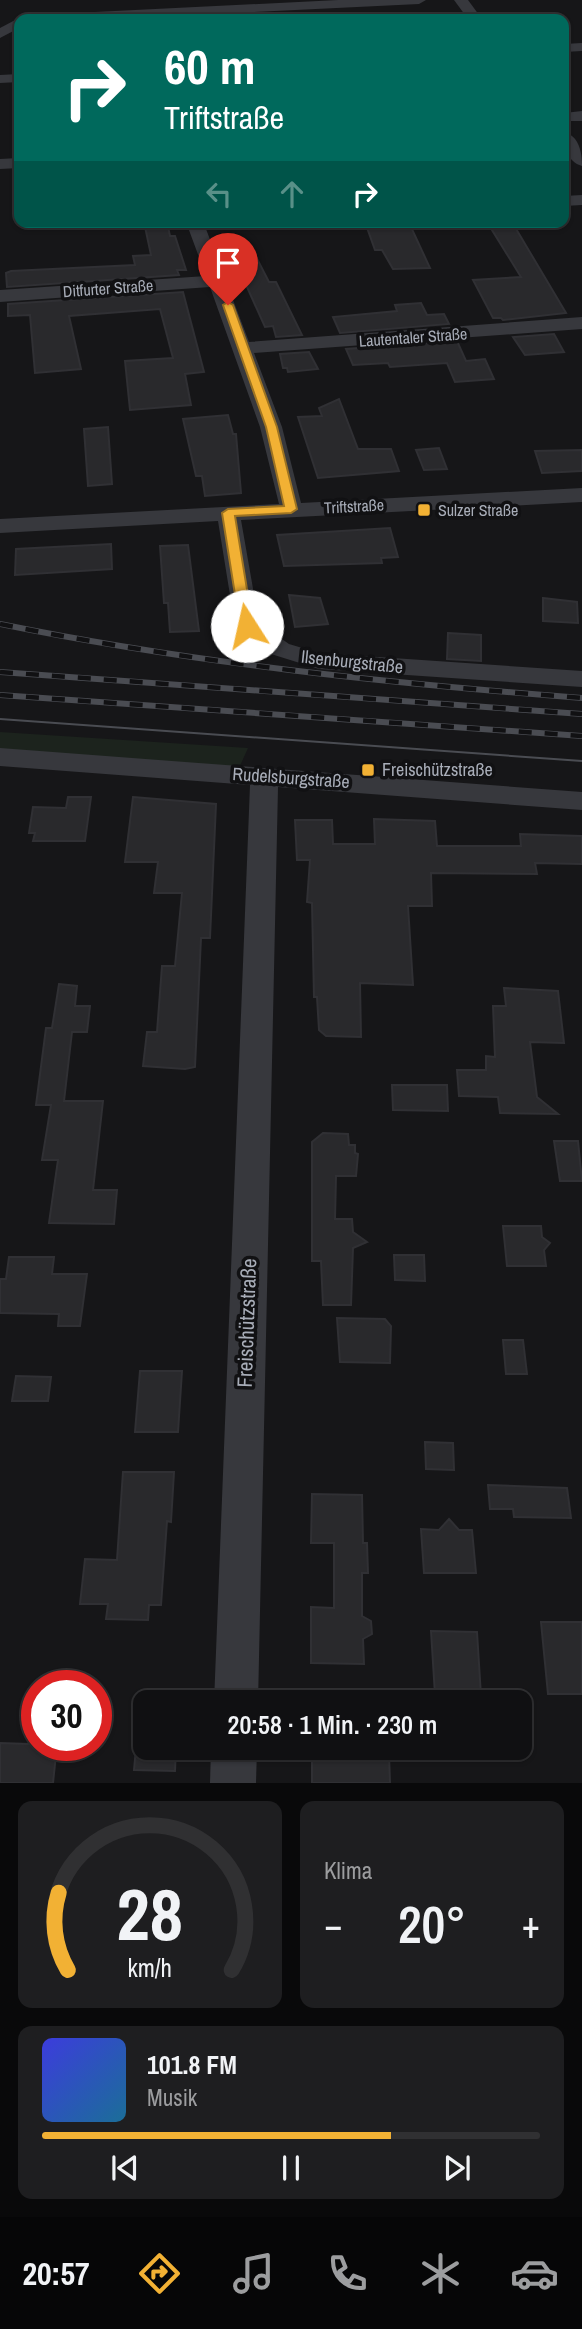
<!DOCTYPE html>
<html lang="de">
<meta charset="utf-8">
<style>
:root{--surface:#101012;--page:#1e1e20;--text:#f1f3f6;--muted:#9c9d9f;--line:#303032;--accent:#f2b134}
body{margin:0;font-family:"Archivo Narrow",sans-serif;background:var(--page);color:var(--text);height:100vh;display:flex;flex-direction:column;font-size:26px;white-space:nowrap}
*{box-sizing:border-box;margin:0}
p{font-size:23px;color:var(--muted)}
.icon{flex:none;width:38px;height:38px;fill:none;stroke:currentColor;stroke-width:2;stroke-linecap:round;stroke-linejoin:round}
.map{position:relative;height:1783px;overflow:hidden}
.panel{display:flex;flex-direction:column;gap:18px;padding:18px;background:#09090a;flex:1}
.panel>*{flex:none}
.banner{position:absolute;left:14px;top:14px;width:555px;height:214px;border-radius:14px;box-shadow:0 2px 5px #0004,0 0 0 2px var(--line);background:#00695c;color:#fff;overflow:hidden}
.speed{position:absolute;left:21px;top:1670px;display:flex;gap:14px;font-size:35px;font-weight:700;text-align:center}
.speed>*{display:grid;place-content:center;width:91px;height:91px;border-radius:50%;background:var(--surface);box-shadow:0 2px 5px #0004,0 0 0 2px var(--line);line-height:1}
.speed .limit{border:10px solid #d22;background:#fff;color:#111}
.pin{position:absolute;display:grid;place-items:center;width:60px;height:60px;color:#fff;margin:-72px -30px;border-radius:50% 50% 50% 0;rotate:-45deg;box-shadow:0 0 7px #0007}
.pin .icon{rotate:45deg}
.me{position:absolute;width:77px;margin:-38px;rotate:350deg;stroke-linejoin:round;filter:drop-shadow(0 0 5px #0008)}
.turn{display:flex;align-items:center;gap:24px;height:147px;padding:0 35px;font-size:32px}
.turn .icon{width:91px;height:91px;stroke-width:2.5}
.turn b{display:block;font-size:49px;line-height:60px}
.lanes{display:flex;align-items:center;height:66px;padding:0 35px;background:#0003;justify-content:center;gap:35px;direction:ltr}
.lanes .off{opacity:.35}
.big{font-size:52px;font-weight:600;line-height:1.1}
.panel .widget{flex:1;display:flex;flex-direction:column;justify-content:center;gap:10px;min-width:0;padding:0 24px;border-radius:14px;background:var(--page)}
.panel .dial{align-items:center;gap:0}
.dial svg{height:182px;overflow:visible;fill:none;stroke:var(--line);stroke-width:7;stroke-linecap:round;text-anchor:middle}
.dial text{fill:var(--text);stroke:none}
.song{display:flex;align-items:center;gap:21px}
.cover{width:84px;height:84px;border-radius:10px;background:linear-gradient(135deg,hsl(240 70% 55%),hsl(200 70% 35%))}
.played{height:7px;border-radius:4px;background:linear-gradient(90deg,var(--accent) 70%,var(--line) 70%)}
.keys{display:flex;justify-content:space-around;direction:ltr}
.heat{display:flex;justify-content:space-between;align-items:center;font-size:38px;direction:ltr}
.panel .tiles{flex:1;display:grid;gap:18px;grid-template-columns:1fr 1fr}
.widget:last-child{grid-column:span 2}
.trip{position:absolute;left:133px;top:1690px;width:399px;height:70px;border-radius:14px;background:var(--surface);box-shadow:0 2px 5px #0004,0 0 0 2px var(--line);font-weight:600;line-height:70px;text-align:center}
.tabs{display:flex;height:112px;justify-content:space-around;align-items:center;background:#060607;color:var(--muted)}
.tabs .icon{width:49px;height:49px}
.tabs .selected{color:var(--accent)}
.tabs b{font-size:32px;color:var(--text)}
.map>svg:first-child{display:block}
.green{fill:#1c231d}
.building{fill:#29292c;stroke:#303034;stroke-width:2}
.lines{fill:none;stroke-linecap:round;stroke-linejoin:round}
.minor{fill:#37383d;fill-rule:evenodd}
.tram{stroke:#4a4c52;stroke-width:2}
.rail-casing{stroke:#4a4c52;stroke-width:6}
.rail{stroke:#111113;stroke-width:4.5;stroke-dasharray:13;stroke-linecap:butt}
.route{fill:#f2b134;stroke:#9d7322;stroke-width:2}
.poi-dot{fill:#f2b134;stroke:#111113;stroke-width:2.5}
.labels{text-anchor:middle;stroke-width:7;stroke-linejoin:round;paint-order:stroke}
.far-street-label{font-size:16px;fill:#a8adb8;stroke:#111113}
.far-poi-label{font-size:16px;fill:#a8adb8;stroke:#111113;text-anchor:start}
.street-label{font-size:18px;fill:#a8adb8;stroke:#111113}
.poi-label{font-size:18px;fill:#a8adb8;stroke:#111113;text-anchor:start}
.near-street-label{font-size:21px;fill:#a8adb8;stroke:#111113}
</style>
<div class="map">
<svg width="582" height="1783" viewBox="0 0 582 1783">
<rect width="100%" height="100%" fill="#161618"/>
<polygon class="green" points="0,732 248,748 239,768 0,750"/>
<g class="building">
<polygon points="144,222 167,222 170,236 175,236 186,270 177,270 179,275 7,287 6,273 11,271 135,265 133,256 151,255"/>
<polygon points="365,222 385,222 388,228 411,227 430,268 393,269 382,250 375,250"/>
<polygon points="487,222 512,222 566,313 503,320 501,318 493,318 473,280 521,277"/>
<polygon points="250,245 269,282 276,282 302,335 276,337 273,326 265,327 229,247"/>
<polygon points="183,292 204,372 185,374 191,405 130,410 125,361 173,358 160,309 69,316 81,369 35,373 30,315 8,316 8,304"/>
<polygon points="421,303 427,315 444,314 449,324 340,333 333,317 397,311 395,305"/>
<polygon points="554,334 564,352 525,355 513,337"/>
<polygon points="457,341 466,361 485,359 494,379 455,382 447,363 390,367 388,363 353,365 346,349"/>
<polygon points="309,352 318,369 288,372 287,368 283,368 280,354"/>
<polygon points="339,399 358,449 391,449 399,471 318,478 298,417 322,416 319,408"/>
<polygon points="228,415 233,434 236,434 241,493 205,496 202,476 196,476 183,419"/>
<polygon points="108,427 112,484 88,486 84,429"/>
<polygon points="439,448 447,469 424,470 416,450"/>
<polygon points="582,450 582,471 542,473 535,451"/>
<polygon points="390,528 398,557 381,558 382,563 284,566 277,535"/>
<polygon points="111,544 112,569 15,575 16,549"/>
<polygon points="188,545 199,631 170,632 168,603 164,603 160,546"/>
<polygon points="289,595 320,598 328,624 295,627"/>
<polygon points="543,598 577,602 578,623 543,621"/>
<polygon points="448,633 481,635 481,661 447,659"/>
<polygon points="68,797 91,797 85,841 33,841 35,833 29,833 33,807 66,808"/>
<polygon points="133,797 216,804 210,938 201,938 195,1067 185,1069 143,1066 147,1032 157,1032 162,966 175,966 182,893 154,893 158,862 125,862"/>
<polygon points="374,819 435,821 437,846 521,846 520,834 582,836 582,864 535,863 537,874 431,873 432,906 408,906 413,985 360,983 361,1037 326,1036 319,1030 317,997 314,997 312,903 307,902 310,860 297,860 295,820 332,820 333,844 375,844"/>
<polygon points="59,984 77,986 75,1006 90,1006 87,1032 72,1032 64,1101 103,1101 93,1190 117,1190 114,1224 49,1223 58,1160 42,1160 51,1105 36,1105 46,1028 52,1028"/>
<polygon points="504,988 558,991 564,1043 530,1042 537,1097 558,1114 500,1113 498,1097 459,1096 457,1070 486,1070 486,1056 495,1057 493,1006 506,1006"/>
<polygon points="392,1085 447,1085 448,1111 393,1110"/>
<polygon points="323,1133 348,1134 349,1145 355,1145 355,1153 358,1154 356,1176 336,1176 335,1219 352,1219 353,1232 367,1242 353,1248 351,1305 323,1305 321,1261 312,1261 312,1142"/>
<polygon points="554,1141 578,1141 582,1181 560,1181"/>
<polygon points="503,1226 541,1226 542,1237 550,1243 544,1250 546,1266 507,1266"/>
<polygon points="394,1255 424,1255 425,1281 395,1280"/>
<polygon points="9,1257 54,1257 52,1274 87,1274 80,1326 58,1326 59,1314 0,1313 0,1279 6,1279"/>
<polygon points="337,1318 385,1319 391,1326 390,1363 340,1362"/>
<polygon points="503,1340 523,1340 527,1374 506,1374"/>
<polygon points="140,1371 182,1371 178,1432 135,1432"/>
<polygon points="16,1376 51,1377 48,1401 12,1401"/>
<polygon points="425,1442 453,1443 454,1470 426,1469"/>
<polygon points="123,1472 174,1472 171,1522 167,1521 161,1605 149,1605 148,1620 106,1619 108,1604 80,1604 85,1559 117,1560"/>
<polygon points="488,1485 567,1488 571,1518 514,1517 513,1509 490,1509"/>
<polygon points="312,1494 362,1495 363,1543 367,1543 368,1573 362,1573 362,1616 371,1621 372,1634 363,1639 364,1664 311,1663 311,1607 334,1608 334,1543 311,1543"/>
<polygon points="449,1519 459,1530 472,1530 476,1573 424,1573 421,1529 439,1530"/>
<polygon points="541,1622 582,1622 582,1694 548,1694"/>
<polygon points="431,1631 477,1632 481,1696 435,1695"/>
<polygon points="0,1743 57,1745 53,1783 0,1783"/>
<polygon points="136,1748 176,1748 175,1771 134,1770"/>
<polygon points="312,1754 389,1754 390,1783 312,1783"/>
</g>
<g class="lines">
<g class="minor">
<polygon points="338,0 426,0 419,4 111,19 27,19 34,15"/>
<polygon points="454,0 468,0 482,19 468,19"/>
<polygon points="19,18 24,19 19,19 19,28 0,38 0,28"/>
<polygon points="582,43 582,51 564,52 564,44"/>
<polygon points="19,74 19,82 0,83 0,75"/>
<polygon points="582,111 582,121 564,121 564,113"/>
<path d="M 564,132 C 579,136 582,152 582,166 C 567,162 563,145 564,132 Z"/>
<polygon points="19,158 19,168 0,169 0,159"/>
<polygon points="582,195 582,205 564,206 564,196"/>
<polygon points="186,222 240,222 232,227 206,229 249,342 582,317 582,329 254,353 282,427 301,503 582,488 582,502 241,520 259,623 289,644 319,653 582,671 582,687 319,669 271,654 246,638 235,626 218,521 0,533 0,519 279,504 260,427 210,287 0,302 0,290 206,276"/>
<polygon points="0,748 582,792 582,810 278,787 258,1703 214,1703 250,785 0,766"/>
<polygon points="211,1748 257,1748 256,1783 210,1783"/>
</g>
<polyline class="tram" points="0,719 582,761"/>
<defs>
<g id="rail">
<path d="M 0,624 C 192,663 386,683 582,698"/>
<polyline points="0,672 582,714"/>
<polyline points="0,695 582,736"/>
</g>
</defs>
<use href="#rail" class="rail-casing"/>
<use href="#rail" class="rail"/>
</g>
<polygon class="route" points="228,302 233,305 277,427 297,509 291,513 235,516 253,626 247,630 240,626 222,513 228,509 284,506 266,427 223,305"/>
<g class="poi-dot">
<rect x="417" y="503" width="14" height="14" rx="3.5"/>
<rect x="361" y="763" width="14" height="14" rx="3.5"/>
</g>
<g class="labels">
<g class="far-street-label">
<text transform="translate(108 288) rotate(-4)" y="6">Ditfurter Straße</text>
<text transform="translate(413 337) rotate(-4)" y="6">Lautentaler Straße</text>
<text transform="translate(354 506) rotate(-3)" y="6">Triftstraße</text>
</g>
<g class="far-poi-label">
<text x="438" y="516">Sulzer Straße</text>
</g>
<g class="street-label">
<text transform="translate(352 662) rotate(6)" y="6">Ilsenburgstraße</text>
<text transform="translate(291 778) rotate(4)" y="6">Rudelsburgstraße</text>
</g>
<g class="poi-label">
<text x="382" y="776">Freischützstraße</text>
</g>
<g class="near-street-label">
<text transform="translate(247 1323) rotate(-88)" y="7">Freischützstraße</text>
</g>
</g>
</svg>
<div class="speed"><div class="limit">30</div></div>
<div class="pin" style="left:228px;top:305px;background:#d93025"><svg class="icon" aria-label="arrive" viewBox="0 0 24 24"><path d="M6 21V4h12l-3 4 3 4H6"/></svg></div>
<svg class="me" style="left:247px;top:626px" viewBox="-20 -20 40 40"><circle r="19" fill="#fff"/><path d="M0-13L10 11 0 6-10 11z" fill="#f2b134"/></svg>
<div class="trip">20:58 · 1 Min. · 230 m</div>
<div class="banner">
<div class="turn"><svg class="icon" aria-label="right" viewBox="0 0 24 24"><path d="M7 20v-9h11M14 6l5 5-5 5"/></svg><div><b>60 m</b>Triftstraße</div></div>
<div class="lanes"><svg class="icon off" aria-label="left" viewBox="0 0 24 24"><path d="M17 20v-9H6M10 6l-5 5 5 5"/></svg><svg class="icon off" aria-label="ahead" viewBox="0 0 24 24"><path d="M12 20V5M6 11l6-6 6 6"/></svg><svg class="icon" aria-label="right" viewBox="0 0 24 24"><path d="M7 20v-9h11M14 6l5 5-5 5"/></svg></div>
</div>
</div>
<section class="panel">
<div class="tiles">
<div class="widget dial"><svg viewBox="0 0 100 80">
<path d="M14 69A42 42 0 1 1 86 69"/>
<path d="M14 69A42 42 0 0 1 10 35" stroke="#f2b134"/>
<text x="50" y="56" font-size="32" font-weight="700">28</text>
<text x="50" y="72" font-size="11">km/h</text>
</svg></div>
<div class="widget"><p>Klima</p>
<div class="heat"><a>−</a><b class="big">20°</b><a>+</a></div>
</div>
<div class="widget">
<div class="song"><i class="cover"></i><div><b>101.8 FM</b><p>Musik</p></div></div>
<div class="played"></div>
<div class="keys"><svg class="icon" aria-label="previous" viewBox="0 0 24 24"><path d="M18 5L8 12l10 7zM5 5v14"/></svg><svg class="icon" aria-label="pause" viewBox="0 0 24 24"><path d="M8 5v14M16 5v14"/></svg><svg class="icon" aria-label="next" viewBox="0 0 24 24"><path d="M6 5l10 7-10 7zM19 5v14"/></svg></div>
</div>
</div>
</section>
<nav class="tabs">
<b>20:57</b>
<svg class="icon selected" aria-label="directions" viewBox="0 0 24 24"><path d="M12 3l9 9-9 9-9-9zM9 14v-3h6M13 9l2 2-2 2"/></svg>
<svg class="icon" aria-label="music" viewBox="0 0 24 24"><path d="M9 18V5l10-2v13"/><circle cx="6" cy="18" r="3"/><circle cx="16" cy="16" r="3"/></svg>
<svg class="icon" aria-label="phone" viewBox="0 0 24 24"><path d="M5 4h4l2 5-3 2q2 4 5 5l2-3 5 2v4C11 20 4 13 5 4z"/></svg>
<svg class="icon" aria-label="climate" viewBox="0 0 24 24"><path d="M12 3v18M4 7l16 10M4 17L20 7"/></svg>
<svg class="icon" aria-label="car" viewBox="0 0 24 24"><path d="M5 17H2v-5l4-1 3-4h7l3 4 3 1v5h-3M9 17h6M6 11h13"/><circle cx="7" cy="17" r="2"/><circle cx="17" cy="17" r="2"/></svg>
</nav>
